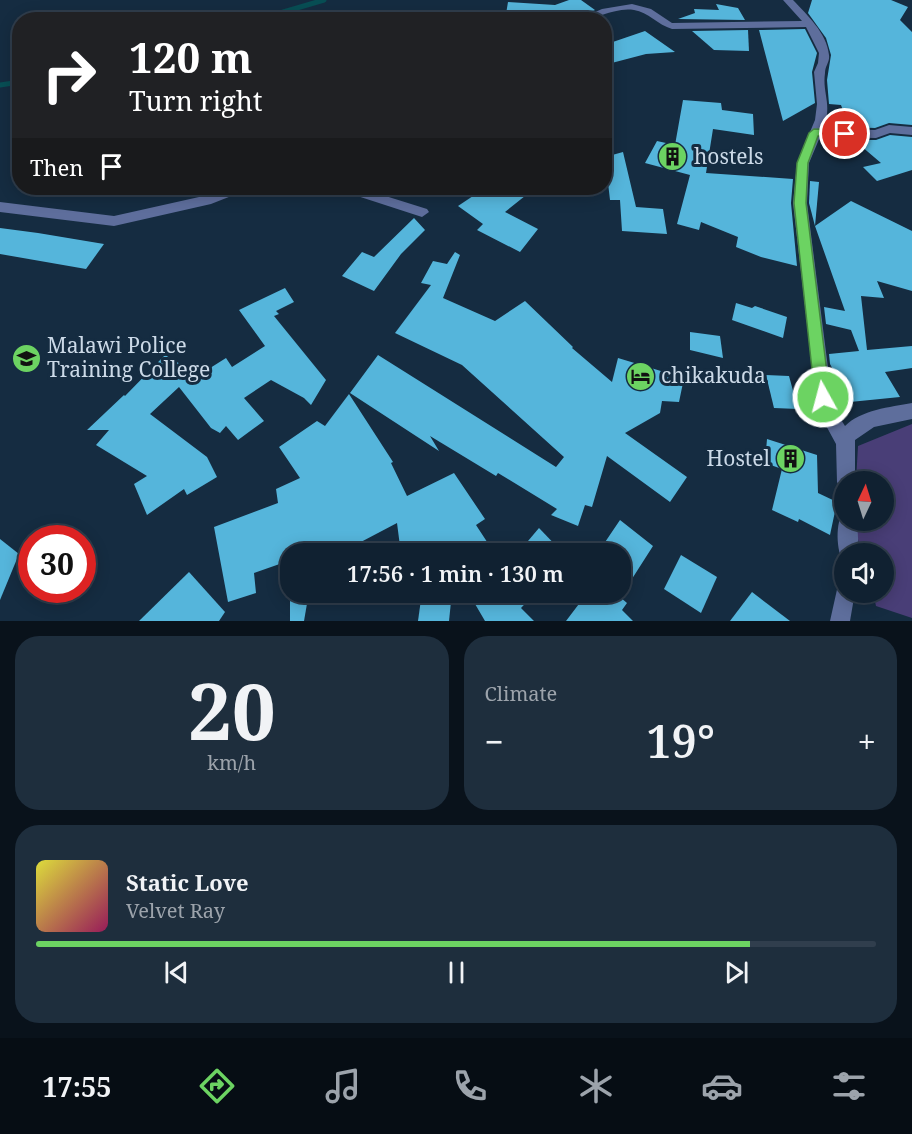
<!DOCTYPE html>
<meta charset="utf-8">
<style>
:root{--surface:#102131;--page:#1e2e3d;--text:#f1f3f6;--muted:#9ca3ab;--line:#303e4d;--accent:#6cd362}
body{margin:0;font-family:"Noto Serif",serif;background:var(--page);color:var(--text);height:100vh;display:flex;flex-direction:column;font-size:22px;white-space:nowrap}
*{box-sizing:border-box;margin:0}
p{font-size:20px;color:var(--muted)}
.icon{flex:none;width:33px;height:33px;fill:none;stroke:currentColor;stroke-width:2;stroke-linecap:round;stroke-linejoin:round}
.map{position:relative;height:621px;overflow:hidden}
.drawer{display:flex;flex-direction:column;gap:15px;padding:15px;background:#09121b;flex:1}
.drawer>*{flex:none}
.banner{position:absolute;left:12px;top:12px;width:600px;height:183px;border-radius:24px;box-shadow:0 3px 15px #0003,0 0 0 2px var(--line);background:#202124;color:#fff;overflow:hidden}
.needle{width:39px;rotate:4deg}
.buttons{position:absolute;left:834px;top:471px;display:grid;gap:12px}
.buttons a{display:grid;place-items:center;width:60px;height:60px;border-radius:50%;background:var(--surface);box-shadow:0 3px 15px #0003,0 0 0 2px var(--line);font-size:30px}
.speed{position:absolute;left:18px;top:525px;display:flex;gap:12px;font-size:30px;font-weight:700;text-align:center}
.speed>*{display:grid;place-content:center;width:78px;height:78px;border-radius:50%;background:var(--surface);box-shadow:0 3px 15px #0003,0 0 0 2px var(--line);line-height:1}
.speed .limit{border:9px solid #d22;background:#fff;color:#111}
.pin{position:absolute;display:grid;place-items:center;width:51px;height:51px;color:#fff;margin:-26px;border:3px solid #fff;border-radius:50%;box-shadow:0 2px 6px #0007}
.me{position:absolute;width:66px;margin:-33px;rotate:353deg;stroke-linejoin:round;filter:drop-shadow(0 0 4px #0008)}
.turn{display:flex;align-items:center;gap:21px;height:126px;padding:0 18px;font-size:27px}
.turn .icon{width:78px;height:78px;stroke-width:2.5}
.turn b{display:block;font-size:42px;line-height:51px}
.then{display:flex;align-items:center;height:57px;padding:0 18px;background:#0003;gap:12px;font-size:22px}
.big{font-size:45px;font-weight:600;line-height:1.1}
.drawer .tile{flex:1;display:flex;flex-direction:column;justify-content:center;gap:9px;min-width:0;padding:0 21px;border-radius:24px;background:var(--page)}
.drawer .dial{align-items:center;gap:0}
.dial b{font-size:78px;line-height:1}
.song{display:flex;align-items:center;gap:18px}
.cover{width:72px;height:72px;border-radius:9px;background:linear-gradient(135deg,hsl(60 70% 55%),hsl(330 70% 35%))}
.played{height:6px;border-radius:3px;background:linear-gradient(90deg,var(--accent) 85%,var(--line) 85%)}
.keys{display:flex;justify-content:space-around;direction:ltr}
.heat{display:flex;justify-content:space-between;align-items:center;font-size:33px;direction:ltr}
.drawer .tiles{flex:1;display:grid;gap:15px;grid-template-columns:1fr 1fr}
.tile:last-child{grid-column:span 2}
.trip{position:absolute;left:280px;top:543px;width:351px;height:60px;border-radius:24px;background:var(--surface);box-shadow:0 3px 15px #0003,0 0 0 2px var(--line);font-weight:600;line-height:60px;text-align:center}
.dock{display:flex;height:96px;justify-content:space-around;align-items:center;background:#060d14;color:var(--muted)}
.dock .icon{width:42px;height:42px}
.dock .active{color:var(--accent)}
.dock b{font-size:27px;color:var(--text)}
.map>svg:first-child{display:block}
.green{fill:#493e77}
.lines{fill:none;stroke-linecap:round;stroke-linejoin:round}
.stream{stroke:#084e54;stroke-width:5}
.building{fill:#55b5db}
.minor{fill:#5e6e9c;fill-rule:evenodd}
.route{fill:#6cd362;stroke:#468940;stroke-width:1.5}
.labels{text-anchor:middle;stroke-width:6;stroke-linejoin:round;paint-order:stroke}
.poi-label{font-size:21px;fill:#cbd9e7;stroke:#152c41;text-anchor:start}
</style>
<div class="map">
<svg width="912" height="621" viewBox="0 0 912 621">
<rect width="100%" height="100%" fill="#152c41"/>
<polygon class="green" points="912,424 912,618 876,606 873,593 884,592 884,554 862,553 854,525 855,521 884,520 884,482 856,481 858,446"/>
<g class="lines">
<g class="stream">
<polyline points="256,20 324,0"/>
<polyline points="0,85 20,82"/>
</g>
</g>
<g class="building">
<polygon points="569,0 581,0 595,10 575,20 505,20 508,2 555,5"/>
<polygon points="812,0 891,0 908,7 900,20 912,32 912,125 889,123 875,128 849,127 841,105 829,104 827,80 831,55 826,38 808,13"/>
<polygon points="716,4 738,8 745,20 678,19 695,13 694,9 719,10"/>
<polygon points="805,29 817,53 812,72 815,103 783,121 759,30"/>
<polygon points="748,30 749,51 714,50 692,31"/>
<polygon points="645,31 675,52 646,54 604,65 604,45"/>
<polygon points="683,100 721,103 722,110 753,114 754,135 713,129 706,173 793,179 791,203 797,266 761,257 736,247 738,237 701,222 699,230 677,224 690,175 645,163 657,141 675,145"/>
<polygon points="890,135 912,137 912,170 877,181 863,167 881,163 854,140 876,140"/>
<polygon points="623,152 636,207 663,209 667,234 622,231 620,200 610,200 605,157"/>
<polygon points="810,181 819,182 815,226 809,203"/>
<polygon points="485,188 535,188 505,212 538,229 520,252 477,230 483,224 458,206"/>
<polygon points="851,201 912,231 912,291 877,281 884,298 861,296 867,350 912,346 912,368 885,372 900,397 850,402 830,364 829,354 859,351 851,330 826,324 824,307 845,311 815,226"/>
<polygon points="414,218 425,230 401,254 374,291 342,276 362,252 374,257"/>
<polygon points="0,228 38,233 104,244 86,269 0,254"/>
<polygon points="455,252 460,255 443,298 495,321 525,301 573,347 572,348 612,382 618,358 684,378 679,402 662,401 660,413 625,433 687,477 670,502 607,456 592,507 585,505 578,526 551,515 557,509 498,473 496,476 430,436 439,451 350,393 378,355 556,467 564,457 462,365 395,333 431,285 421,283 433,261 447,264"/>
<polygon points="285,288 294,302 276,311 279,314 274,316 326,380 311,405 304,398 271,380 244,398 264,421 238,440 226,426 220,433 211,428 179,387 150,414 207,457 217,477 187,495 184,489 147,515 134,484 147,476 96,445 109,430 87,430 124,395 125,396 165,355 199,375 226,358 232,367 265,346 239,310"/>
<polygon points="736,303 752,308 755,306 787,317 783,338 732,320"/>
<polygon points="690,332 720,336 723,358 690,350"/>
<polygon points="766,375 789,376 798,409 774,408"/>
<polygon points="349,394 393,462 391,463 407,496 454,473 485,519 476,525 495,554 401,554 397,523 359,543 360,548 343,554 291,554 291,560 254,573 256,593 228,602 214,527 278,503 276,489 300,478 279,447 317,421 325,426"/>
<polygon points="767,439 817,455 818,493 837,502 830,535 799,519 798,522 772,510 782,469 765,463"/>
<polygon points="620,520 653,546 621,596 621,554 597,554"/>
<polygon points="539,528 564,554 517,554"/>
<polygon points="0,539 19,554 0,600"/>
<polygon points="681,555 717,577 701,613 664,589"/>
<polygon points="189,572 225,612 219,621 139,621"/>
<polygon points="290,592 309,592 304,621 290,621"/>
<polygon points="422,592 452,592 449,621 418,621"/>
<polygon points="468,592 536,592 521,608 534,621 485,621"/>
<polygon points="588,592 614,592 627,603 622,610 633,621 566,621"/>
<polygon points="752,592 790,621 730,621"/>
</g>
<g class="lines">
<g class="minor">
<path d="M 783,0 L 793,0 C 807,15 827,33 829,55 C 830,62 825,66 825,73 C 822,94 833,105 823,129 L 875,130 L 889,125 L 912,127 L 912,135 L 890,133 L 876,138 L 820,137 L 809,163 L 807,203 L 833,407 L 845,426 C 861,410 890,407 912,403 L 912,419 L 874,427 L 855,440 L 855,482 L 844,482 L 844,490 L 840,488 L 837,482 L 836,444 L 817,409 L 793,203 L 797,163 L 815,120 L 817,104 L 814,72 L 818,63 L 819,53 L 806,27 L 672,29 C 658,25 648,12 634,10 C 614,7 597,20 577,20 L 602,9 L 632,4 L 651,9 L 672,23 L 802,21 Z"/>
<polygon points="227,188 245,188 244,191 211,204 114,226 0,212 0,202 114,216 208,195"/>
<polygon points="341,188 360,188 427,209 429,212 422,217 342,191"/>
<path d="M 844,512 L 844,520 L 857,520 L 859,554 L 844,554 L 844,562 C 836,553 835,520 844,512 Z"/>
<polygon points="844,582 844,592 855,592 850,621 830,621 838,585"/>
</g>
</g>
<polygon class="route" points="814,129 845,130 850,134 845,137 818,136 808,163 806,203 830,397 828,402 823,404 818,402 815,397 794,203 797,163 809,133"/>
<defs>
<symbol id="building-disc" viewBox="-11 -11 22 22"><circle r="9.5" fill="#6cd362" stroke="#152c41"/><path d="M-4-6H4V6H1V3H-1V6H-4ZM-2.5-4.3h1.7v1.8h-1.7ZM.8-4.3h1.7v1.8H.8ZM-2.5-1h1.7V.8h-1.7ZM.8-1h1.7V.8H.8Z" fill="#111"/></symbol>
<symbol id="university-disc" viewBox="-11 -11 22 22"><circle r="9.5" fill="#6cd362" stroke="#152c41"/><path d="M0-5L7-2L0 1L-7-2ZM-4 1L0 2.5L4 1V4Q0 6-4 4Z" fill="#111"/></symbol>
<symbol id="hotel-disc" viewBox="-11 -11 22 22"><circle r="9.5" fill="#6cd362" stroke="#152c41"/><path d="M-6-4.5h1.5V1H6V5H4.5V3h-9V5H-6ZM-4 0a1.8 1.8 0 1 1 3.6 0ZM.5 0V-2.5h3Q6-2.5 6 0Z" fill="#111"/></symbol>
</defs>
<g fill-rule="evenodd">
<use href="#building-disc" x="656" y="140" width="33" height="33"/>
<use href="#university-disc" x="10" y="342" width="33" height="33"/>
<use href="#hotel-disc" x="624" y="360" width="33" height="33"/>
<use href="#building-disc" x="774" y="442" width="33" height="33"/>
</g>
<g class="labels">
<g class="poi-label">
<text x="694" y="164">hostels</text>
<text x="47" y="353">Malawi Police<tspan x="47" dy="24">Training College</tspan></text>
<text x="661" y="383">chikakuda</text>
<text x="770" y="466" text-anchor="end">Hostel</text>
</g>
</g>
</svg>
<div class="buttons">
<a><svg class="needle" viewBox="-14 -14 28 28"><path d="M0-13l5 13h-10z" fill="#e53935"/><path d="M0 13l5-13h-10z" fill="#9ca3ab"/></svg></a>
<a><svg class="icon" aria-label="sound" viewBox="0 0 24 24"><path d="M4 9h4l5-4v14l-5-4H4zM17 9q2 3 0 6"/></svg></a>
</div>
<div class="speed"><div class="limit">30</div></div>
<div class="pin" style="left:845px;top:134px;background:#d93025"><svg class="icon" aria-label="arrive" viewBox="0 0 24 24"><path d="M6 21V4h12l-3 4 3 4H6"/></svg></div>
<svg class="me" style="left:823px;top:397px" viewBox="-20 -20 40 40"><circle r="17" fill="#6cd362" stroke="#fff" stroke-width="3"/><path d="M0-11L8 9 0 5-8 9z" fill="#fff"/></svg>
<div class="trip">17:56 · 1 min · 130 m</div>
<div class="banner">
<div class="turn"><svg class="icon" aria-label="right" viewBox="0 0 24 24"><path d="M7 20v-9h11M14 6l5 5-5 5"/></svg><div><b>120 m</b>Turn right</div></div>
<div class="then">Then<svg class="icon" aria-label="arrive" viewBox="0 0 24 24"><path d="M6 21V4h12l-3 4 3 4H6"/></svg></div>
</div>
</div>
<section class="drawer">
<div class="tiles">
<div class="tile dial"><b>20</b><p>km/h</p></div>
<div class="tile"><p>Climate</p>
<div class="heat"><a>−</a><b class="big">19°</b><a>+</a></div>
</div>
<div class="tile">
<div class="song"><i class="cover"></i><div><b>Static Love</b><p>Velvet Ray</p></div></div>
<div class="played"></div>
<div class="keys"><svg class="icon" aria-label="previous" viewBox="0 0 24 24"><path d="M18 5L8 12l10 7zM5 5v14"/></svg><svg class="icon" aria-label="pause" viewBox="0 0 24 24"><path d="M8 5v14M16 5v14"/></svg><svg class="icon" aria-label="next" viewBox="0 0 24 24"><path d="M6 5l10 7-10 7zM19 5v14"/></svg></div>
</div>
</div>
</section>
<nav class="dock">
<b>17:55</b>
<svg class="icon active" aria-label="directions" viewBox="0 0 24 24"><path d="M12 3l9 9-9 9-9-9zM9 14v-3h6M13 9l2 2-2 2"/></svg>
<svg class="icon" aria-label="music" viewBox="0 0 24 24"><path d="M9 18V5l10-2v13"/><circle cx="6" cy="18" r="3"/><circle cx="16" cy="16" r="3"/></svg>
<svg class="icon" aria-label="phone" viewBox="0 0 24 24"><path d="M5 4h4l2 5-3 2q2 4 5 5l2-3 5 2v4C11 20 4 13 5 4z"/></svg>
<svg class="icon" aria-label="climate" viewBox="0 0 24 24"><path d="M12 3v18M4 7l16 10M4 17L20 7"/></svg>
<svg class="icon" aria-label="car" viewBox="0 0 24 24"><path d="M5 17H2v-5l4-1 3-4h7l3 4 3 1v5h-3M9 17h6M6 11h13"/><circle cx="7" cy="17" r="2"/><circle cx="17" cy="17" r="2"/></svg>
<svg class="icon" aria-label="filters" viewBox="0 0 24 24"><path d="M4 7h16M4 17h16"/><circle cx="9" cy="7" r="2"/><circle cx="15" cy="17" r="2"/></svg>
</nav>
